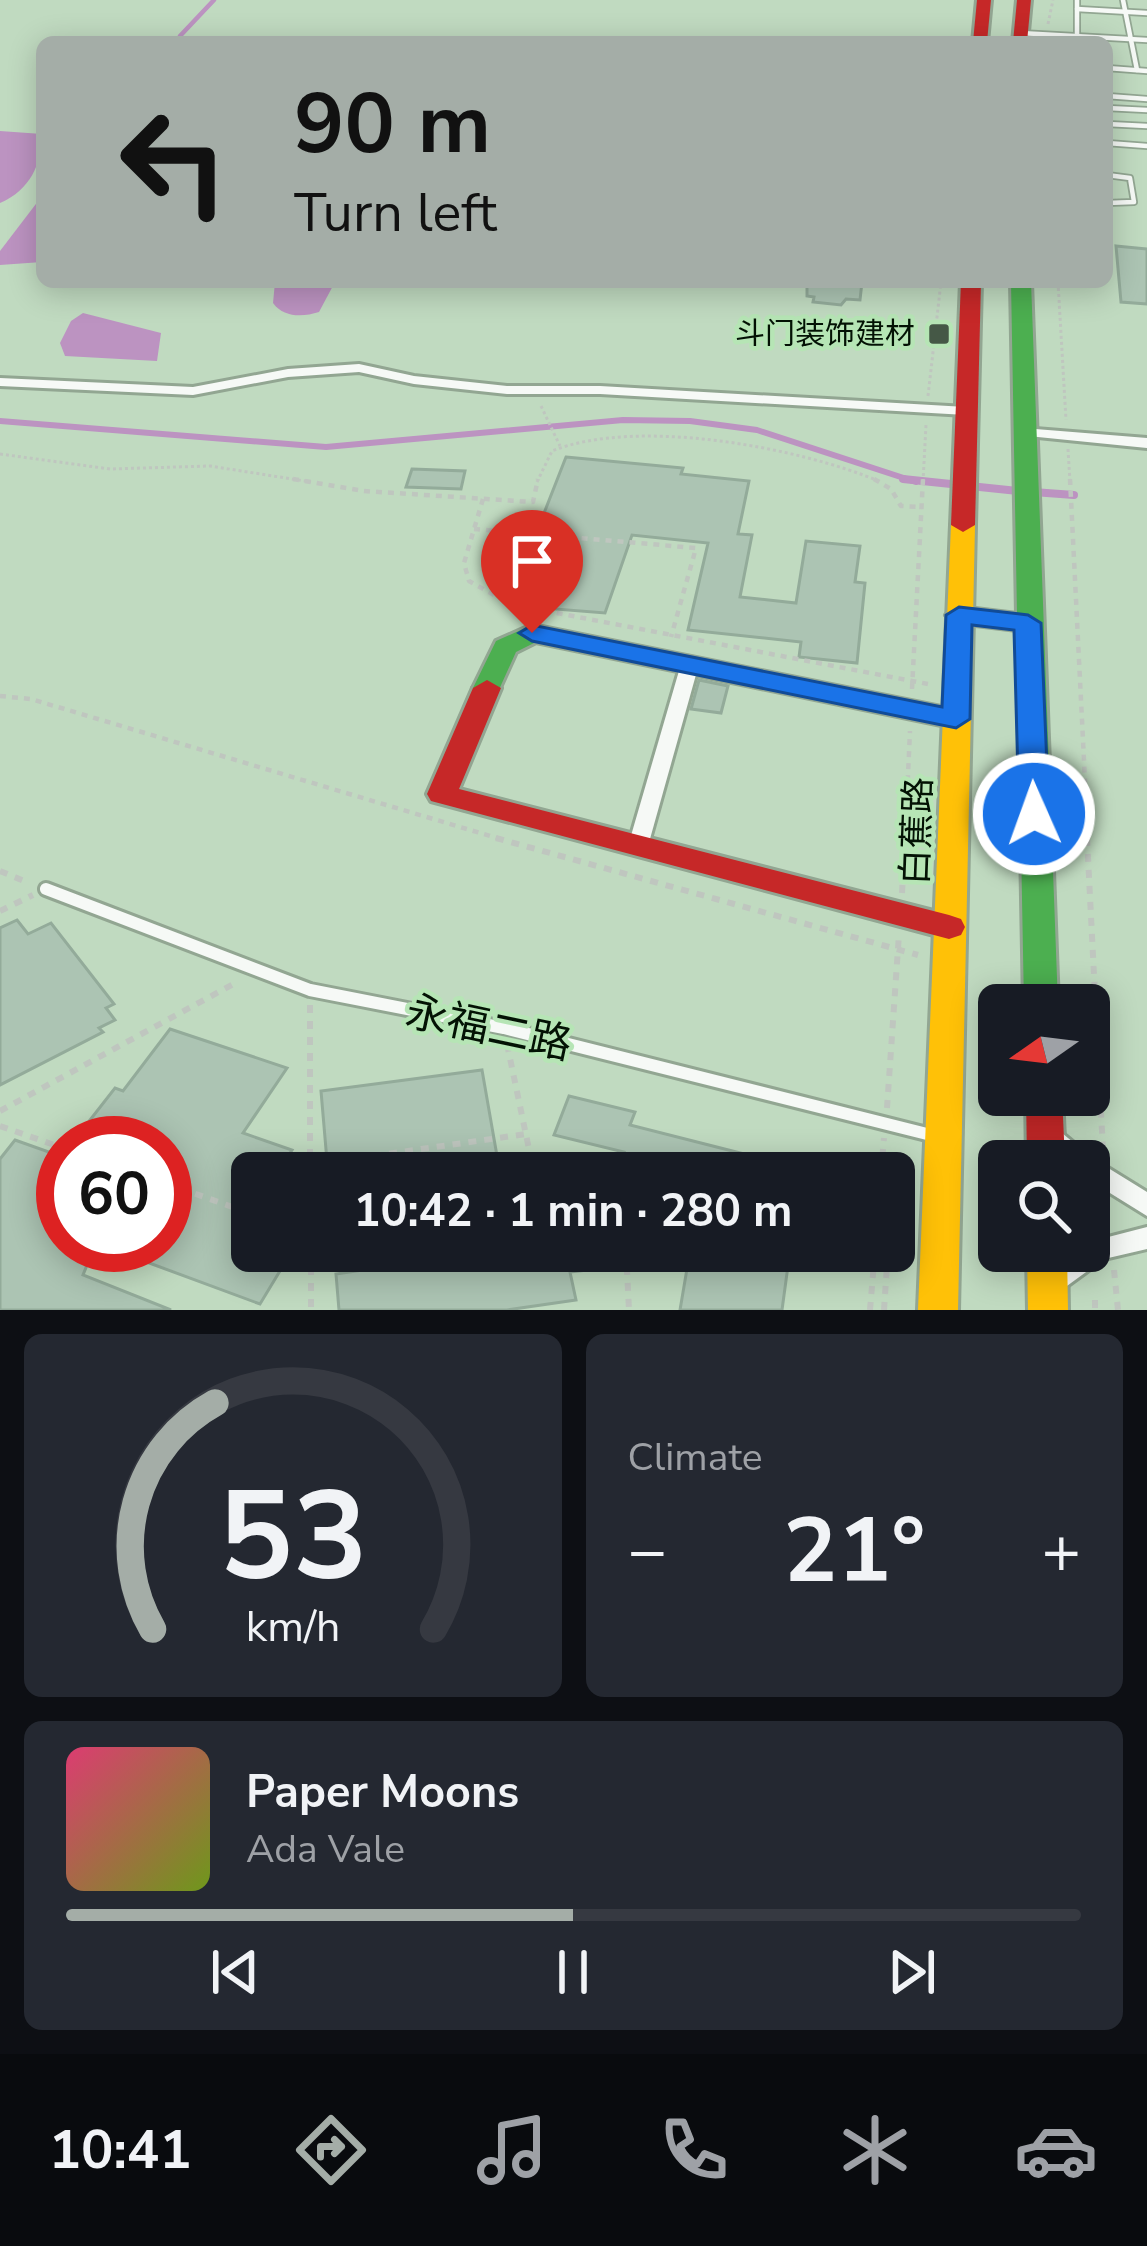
<!DOCTYPE html>
<meta charset="utf-8">
<style>
:root{--surface:#171b24;--page:#242831;--text:#f1f3f6;--muted:#9ea1a6;--line:#363941;--accent:#a4ada7}
body{margin:0;font-family:"Nunito Sans","Noto Sans SC",sans-serif;background:var(--page);color:var(--text);height:100vh;display:flex;flex-direction:column;font-size:45px;white-space:nowrap}
*{box-sizing:border-box;margin:0}
p{font-size:39px;color:var(--muted)}
.icon{flex:none;width:66px;height:66px;fill:none;stroke:currentColor;stroke-width:2;stroke-linecap:round;stroke-linejoin:round}
.map{position:relative;height:1310px;overflow:hidden}
.details{display:flex;flex-direction:column;gap:24px;padding:24px;background:#0d0f14;flex:1}
.details>*{flex:none}
.top-card{position:absolute;left:36px;top:36px;width:1077px;height:252px;border-radius:18px;box-shadow:0 6px 30px #0003;background:#a4ada7;color:#111;overflow:hidden}
.needle{width:78px;rotate:256deg}
.tools{position:absolute;left:978px;top:984px;display:grid;gap:24px}
.tools a{display:grid;place-items:center;width:132px;height:132px;border-radius:18px;background:var(--surface);box-shadow:0 6px 30px #0003;font-size:60px}
.speed{position:absolute;left:36px;top:1116px;display:flex;gap:24px;font-size:60px;font-weight:700;text-align:center}
.speed>*{display:grid;place-content:center;width:156px;height:156px;border-radius:50%;background:var(--surface);box-shadow:0 6px 30px #0003;line-height:1}
.speed .limit{border:18px solid #d22;background:#fff;color:#111}
.pin{position:absolute;display:grid;place-items:center;width:102px;height:102px;color:#fff;margin:-123px -51px;border-radius:50% 50% 50% 0;rotate:-45deg;box-shadow:0 0 12px #0007}
.pin .icon{rotate:45deg}
.me{position:absolute;width:132px;margin:-66px;rotate:358deg;stroke-linejoin:round;filter:drop-shadow(0 0 9px #0008)}
.turn{display:flex;align-items:center;gap:42px;height:252px;padding:0 60px;font-size:54px}
.turn .icon{width:156px;height:156px;stroke-width:2.5}
.turn b{display:block;font-size:84px;line-height:102px}
.big{font-size:90px;font-weight:700;line-height:1.1}
.details .card{flex:1;display:flex;flex-direction:column;justify-content:center;gap:18px;min-width:0;padding:0 42px;border-radius:18px;background:var(--page)}
.details .dial{align-items:center;gap:0}
.dial svg{height:312px;overflow:visible;fill:none;stroke:var(--line);stroke-width:7;stroke-linecap:round;text-anchor:middle}
.dial text{fill:var(--text);stroke:none}
.song{display:flex;align-items:center;gap:36px}
.cover{width:144px;height:144px;border-radius:18px;background:linear-gradient(135deg,hsl(340 70% 55%),hsl(80 70% 35%))}
.played{height:12px;border-radius:6px;background:linear-gradient(90deg,var(--accent) 50%,var(--line) 50%)}
.keys{display:flex;justify-content:space-around;direction:ltr}
.heat{display:flex;justify-content:space-between;align-items:center;font-size:66px;direction:ltr}
.details .tiles{flex:1;display:grid;gap:24px;grid-template-columns:1fr 1fr}
.card:last-child{grid-column:span 2}
.trip{position:absolute;left:231px;top:1152px;width:684px;height:120px;border-radius:18px;background:var(--surface);box-shadow:0 6px 30px #0003;font-weight:700;line-height:120px;text-align:center}
.tab-bar{display:flex;height:192px;justify-content:space-around;align-items:center;background:#090b0e;color:var(--muted)}
.tab-bar .icon{width:84px;height:84px}
.tab-bar .current{color:var(--accent)}
.tab-bar b{font-size:54px;color:var(--text)}
.map>svg:first-child{display:block}
.water{fill:#bc93c1}
.lines{fill:none;stroke-linecap:round;stroke-linejoin:round}
.stream-far2{stroke:#bc93c1;stroke-width:4.5}
.stream-far1{stroke:#bc93c1;stroke-width:6}
.stream{stroke:#bc93c1;stroke-width:8}
.building{fill:#acc4b3;stroke:#93ab9a;stroke-width:3}
.lane-far1-casing{stroke:#92a692;stroke-width:8}
.lane-casing{stroke:#92a692;stroke-width:18}
.street-casing{stroke:#92a692;stroke-width:6}
.fast-casing{stroke:#92a692;stroke-width:6}
.slow-casing{stroke:#92a692;stroke-width:6}
.jam-casing{stroke:#92a692;stroke-width:6}
.path-far2{stroke:#bfc6bf;stroke-width:3;stroke-dasharray:3 3;stroke-linecap:butt}
.path-far1{stroke:#bfc6bf;stroke-width:4.5;stroke-dasharray:6 6;stroke-linecap:butt}
.path{stroke:#bfc6bf;stroke-width:6;stroke-dasharray:8 8;stroke-linecap:butt}
.lane-far1{stroke:#f6f9f6;stroke-width:4.5}
.lane{stroke:#f6f9f6;stroke-width:12}
.street{fill:#f6f9f6;fill-rule:evenodd}
.fast{fill:#4caf50;fill-rule:evenodd}
.slow{fill:#ffc107;fill-rule:evenodd}
.jam{fill:#c62828;fill-rule:evenodd}
.route{fill:#1a73e8;stroke:#114b97;stroke-width:3}
.poi-dot{fill:#455846;stroke:#b6e5b5;stroke-width:4.5}
.labels{text-anchor:middle;stroke-width:9;stroke-linejoin:round;paint-order:stroke}
.far-poi-label{font-size:30px;fill:#031204;stroke:#b6e5b5;text-anchor:end}
.street-label{font-size:36px;fill:#031204;stroke:#b6e5b5}
.near-street-label{font-size:42px;fill:#031204;stroke:#b6e5b5}
</style>
<div class="map">
<svg width="1147" height="1310" viewBox="0 0 1147 1310">
<rect width="100%" height="100%" fill="#c0dac0"/>
<g class="water">
<path d="M 0,131 L 42,134 C 42,164 30,190 0,203 Z"/>
<polygon points="42,196 42,262 0,265 0,251"/>
<path d="M 275,282 L 335,282 L 319,312 C 303,317 284,318 273,303 Z"/>
<polygon points="83,313 161,333 157,361 65,356 60,343 71,321"/>
</g>
<g class="lines">
<polyline class="stream-far2" points="180,36 214,0"/>
<polyline class="stream-far1" points="0,421 326,447 623,420 690,421 757,430 916,482"/>
<g class="stream">
<polyline points="903,479 1018,491"/>
<polyline points="1033,492 1074,495"/>
</g>
</g>
<g class="building">
<polygon points="1116,246 1147,249 1147,304 1121,302"/>
<polygon points="807,282 862,282 860,300 846,299 841,305 813,302 814,297 807,296"/>
<polygon points="566,457 683,468 681,474 749,481 738,534 752,535 740,597 796,603 806,541 860,546 855,582 865,583 857,663 799,657 801,642 688,630 708,543 632,535 605,613 530,607 562,528 539,526"/>
<polygon points="412,469 465,471 461,489 406,487"/>
<polygon points="699,680 728,686 721,713 691,709"/>
<polygon points="17,920 28,934 51,923 114,1004 106,1008 115,1020 99,1028 103,1032 0,1085 0,928"/>
<polygon points="170,1029 287,1068 243,1133 292,1150 277,1173 252,1173 252,1251 292,1251 260,1304 106,1247 165,1245 165,1143 72,1143 115,1088 123,1091"/>
<polygon points="482,1070 500,1173 328,1173 321,1091"/>
<polygon points="569,1096 635,1112 630,1125 748,1155 779,1173 616,1173 624,1152 554,1135"/>
<polygon points="15,1140 63,1157 63,1245 95,1245 83,1275 171,1310 0,1310 0,1159"/>
<polygon points="490,1251 593,1251 597,1269 570,1272 576,1300 507,1310 339,1310 336,1274"/>
<polygon points="690,1251 790,1251 782,1310 680,1310"/>
</g>
<g class="lines">
<defs>
<g id="lane-far1">
<polyline points="1077,0 1077,42"/>
<polyline points="1123,0 1137,70"/>
<polyline points="1077,9 1147,13"/>
<polyline points="1020,33 1147,40"/>
<polyline points="1107,68 1147,71"/>
<polyline points="1107,96 1147,99"/>
<polyline points="1107,108 1147,110"/>
<polyline points="1107,124 1147,126"/>
<polyline points="1107,143 1147,146"/>
<polyline points="1107,175 1130,178 1134,202 1107,203"/>
</g>
<polyline id="lane" points="46,889 310,990 504,1028 931,1135"/>
<g id="street">
<polygon points="359,364 414,376 507,386 600,386 966,407 973,411 966,415 600,394 507,394 414,384 359,372 288,377 193,395 0,386 0,378 193,387 288,369"/>
<polygon points="1023,428 1147,438 1147,448 1018,435 1016,432"/>
<polygon points="690,659 699,664 648,846 645,851 631,851 628,846 681,664"/>
<path d="M 1047,1125 L 1056,1128 L 1092,1158 L 1147,1192 L 1147,1216 L 1089,1180 L 1089,1161 C 1064,1161 1049,1158 1035,1135 L 1038,1128 Z"/>
<path d="M 1147,1227 L 1147,1249 L 1104,1259 L 1060,1291 L 1051,1295 L 1042,1291 L 1038,1283 C 1047,1263 1068,1251 1089,1251 L 1089,1242 Z"/>
</g>
<g id="fast">
<polygon points="1011,282 1031,282 1058,1005 1024,1005 1017,630 959,623 946,615 959,607 1017,614"/>
<polygon points="532,625 956,710 970,719 956,728 536,642 516,652 497,694 477,694 473,688 496,641"/>
</g>
<g id="slow">
<polygon points="963,518 975,525 958,1310 918,1310 951,525"/>
<polygon points="1027,1251 1067,1251 1068,1310 1028,1310"/>
</g>
<g id="jam">
<polygon points="977,0 991,0 987,42 973,42"/>
<polygon points="1017,0 1031,0 1027,42 1013,42"/>
<polygon points="961,282 981,282 975,525 963,532 951,525"/>
<polygon points="487,680 501,688 459,789 949,915 961,919 965,927 961,935 949,939 431,801 427,794 473,688"/>
<polygon points="1026,1095 1062,1095 1065,1161 1027,1161"/>
</g>
</defs>
<use href="#lane-far1" class="lane-far1-casing"/>
<use href="#lane" class="lane-casing"/>
<use href="#street" class="street-casing"/>
<use href="#fast" class="fast-casing"/>
<use href="#slow" class="slow-casing"/>
<use href="#jam" class="jam-casing"/>
<g class="path-far2">
<polyline points="1048,24 1053,0"/>
<polyline points="1058,282 1066,420"/>
<polyline points="928,396 941,282"/>
<polyline points="541,406 560,446"/>
<polyline points="1068,449 1070,482"/>
<polyline points="0,454 110,469 210,466 311,482"/>
<path d="M 537,482 L 552,451 C 637,417 798,447 881,482"/>
<polyline points="923,482 926,425"/>
</g>
<g class="path-far1">
<polyline points="293,479 364,491 533,502 538,479"/>
<polyline points="874,479 891,489 901,506 922,507"/>
<polyline points="1070,479 1088,841"/>
<polyline points="483,499 464,563 469,581 510,604 933,685"/>
<polyline points="474,529 696,548 671,637"/>
<polyline points="912,689 923,479"/>
<polyline points="0,696 31,699 507,841"/>
<polyline points="905,841 910,731"/>
</g>
<g class="path">
<polyline points="496,838 918,955"/>
<polyline points="1087,838 1103,1151"/>
<polyline points="0,871 29,883"/>
<polyline points="902,893 905,838"/>
<polyline points="0,911 33,895"/>
<polyline points="310,1005 310,1173"/>
<polyline points="507,1044 534,1173"/>
<polyline points="887,1108 899,934"/>
<polyline points="0,1111 237,982"/>
<polyline points="0,1126 63,1148"/>
<polyline points="310,1165 526,1134"/>
<polyline points="881,1173 884,1138"/>
<polyline points="165,1183 252,1214"/>
<polyline points="311,1251 311,1310"/>
<polyline points="626,1251 629,1310"/>
<polyline points="1114,1270 1118,1310"/>
<polyline points="1095,1300 1095,1310"/>
<polyline points="870,1310 875,1251"/>
<polyline points="884,1310 888,1251"/>
</g>
<use href="#lane-far1" class="lane-far1"/>
<use href="#lane" class="lane"/>
<use href="#street" class="street"/>
<use href="#fast" class="fast"/>
<use href="#slow" class="slow"/>
<use href="#jam" class="jam"/>
</g>
<polygon class="route" points="959,607 1028,615 1041,623 1049,814 1045,821 1023,821 1019,814 1014,630 972,625 970,719 956,728 532,641 519,633 532,625 942,707 946,615"/>
<rect class="poi-dot" x="927" y="322" width="24" height="24" rx="6"/>
<g class="labels">
<g class="far-poi-label">
<text x="915" y="344">斗门装饰建材</text>
</g>
<g class="street-label">
<text transform="translate(916 831) rotate(-88)" y="13">白蕉路</text>
</g>
<g class="near-street-label">
<text transform="translate(489 1027) rotate(12)" y="15">永福二路</text>
</g>
</g>
</svg>
<div class="tools">
<a><svg class="needle" viewBox="-14 -14 28 28"><path d="M0-13l5 13h-10z" fill="#e53935"/><path d="M0 13l5-13h-10z" fill="#9ea1a6"/></svg></a>
<a><svg class="icon" aria-label="search" viewBox="0 0 24 24"><circle cx="10" cy="10" r="6"/><path d="M15 15l6 6"/></svg></a>
</div>
<div class="speed"><div class="limit">60</div></div>
<div class="pin" style="left:532px;top:633px;background:#d93025"><svg class="icon" aria-label="arrive" viewBox="0 0 24 24"><path d="M6 21V4h12l-3 4 3 4H6"/></svg></div>
<svg class="me" style="left:1034px;top:814px" viewBox="-20 -20 40 40"><circle r="17" fill="#1a73e8" stroke="#fff" stroke-width="3"/><path d="M0-11L8 9 0 5-8 9z" fill="#fff"/></svg>
<div class="trip">10:42 · 1 min · 280 m</div>
<div class="top-card">
<div class="turn"><svg class="icon" aria-label="left" viewBox="0 0 24 24"><path d="M17 20v-9H6M10 6l-5 5 5 5"/></svg><div><b>90 m</b>Turn left</div></div>
</div>
</div>
<section class="details">
<div class="tiles">
<div class="card dial"><svg viewBox="0 0 100 80">
<path d="M14 69A42 42 0 1 1 86 69"/>
<path d="M14 69A42 42 0 0 1 30 11" stroke="#a4ada7"/>
<text x="50" y="56" font-size="32" font-weight="700">53</text>
<text x="50" y="72" font-size="11">km/h</text>
</svg></div>
<div class="card"><p>Climate</p>
<div class="heat"><a>−</a><b class="big">21°</b><a>+</a></div>
</div>
<div class="card">
<div class="song"><i class="cover"></i><div><b>Paper Moons</b><p>Ada Vale</p></div></div>
<div class="played"></div>
<div class="keys"><svg class="icon" aria-label="previous" viewBox="0 0 24 24"><path d="M18 5L8 12l10 7zM5 5v14"/></svg><svg class="icon" aria-label="pause" viewBox="0 0 24 24"><path d="M8 5v14M16 5v14"/></svg><svg class="icon" aria-label="next" viewBox="0 0 24 24"><path d="M6 5l10 7-10 7zM19 5v14"/></svg></div>
</div>
</div>
</section>
<nav class="tab-bar">
<b>10:41</b>
<svg class="icon current" aria-label="directions" viewBox="0 0 24 24"><path d="M12 3l9 9-9 9-9-9zM9 14v-3h6M13 9l2 2-2 2"/></svg>
<svg class="icon" aria-label="music" viewBox="0 0 24 24"><path d="M9 18V5l10-2v13"/><circle cx="6" cy="18" r="3"/><circle cx="16" cy="16" r="3"/></svg>
<svg class="icon" aria-label="phone" viewBox="0 0 24 24"><path d="M5 4h4l2 5-3 2q2 4 5 5l2-3 5 2v4C11 20 4 13 5 4z"/></svg>
<svg class="icon" aria-label="climate" viewBox="0 0 24 24"><path d="M12 3v18M4 7l16 10M4 17L20 7"/></svg>
<svg class="icon" aria-label="car" viewBox="0 0 24 24"><path d="M5 17H2v-5l4-1 3-4h7l3 4 3 1v5h-3M9 17h6M6 11h13"/><circle cx="7" cy="17" r="2"/><circle cx="17" cy="17" r="2"/></svg>
</nav>
